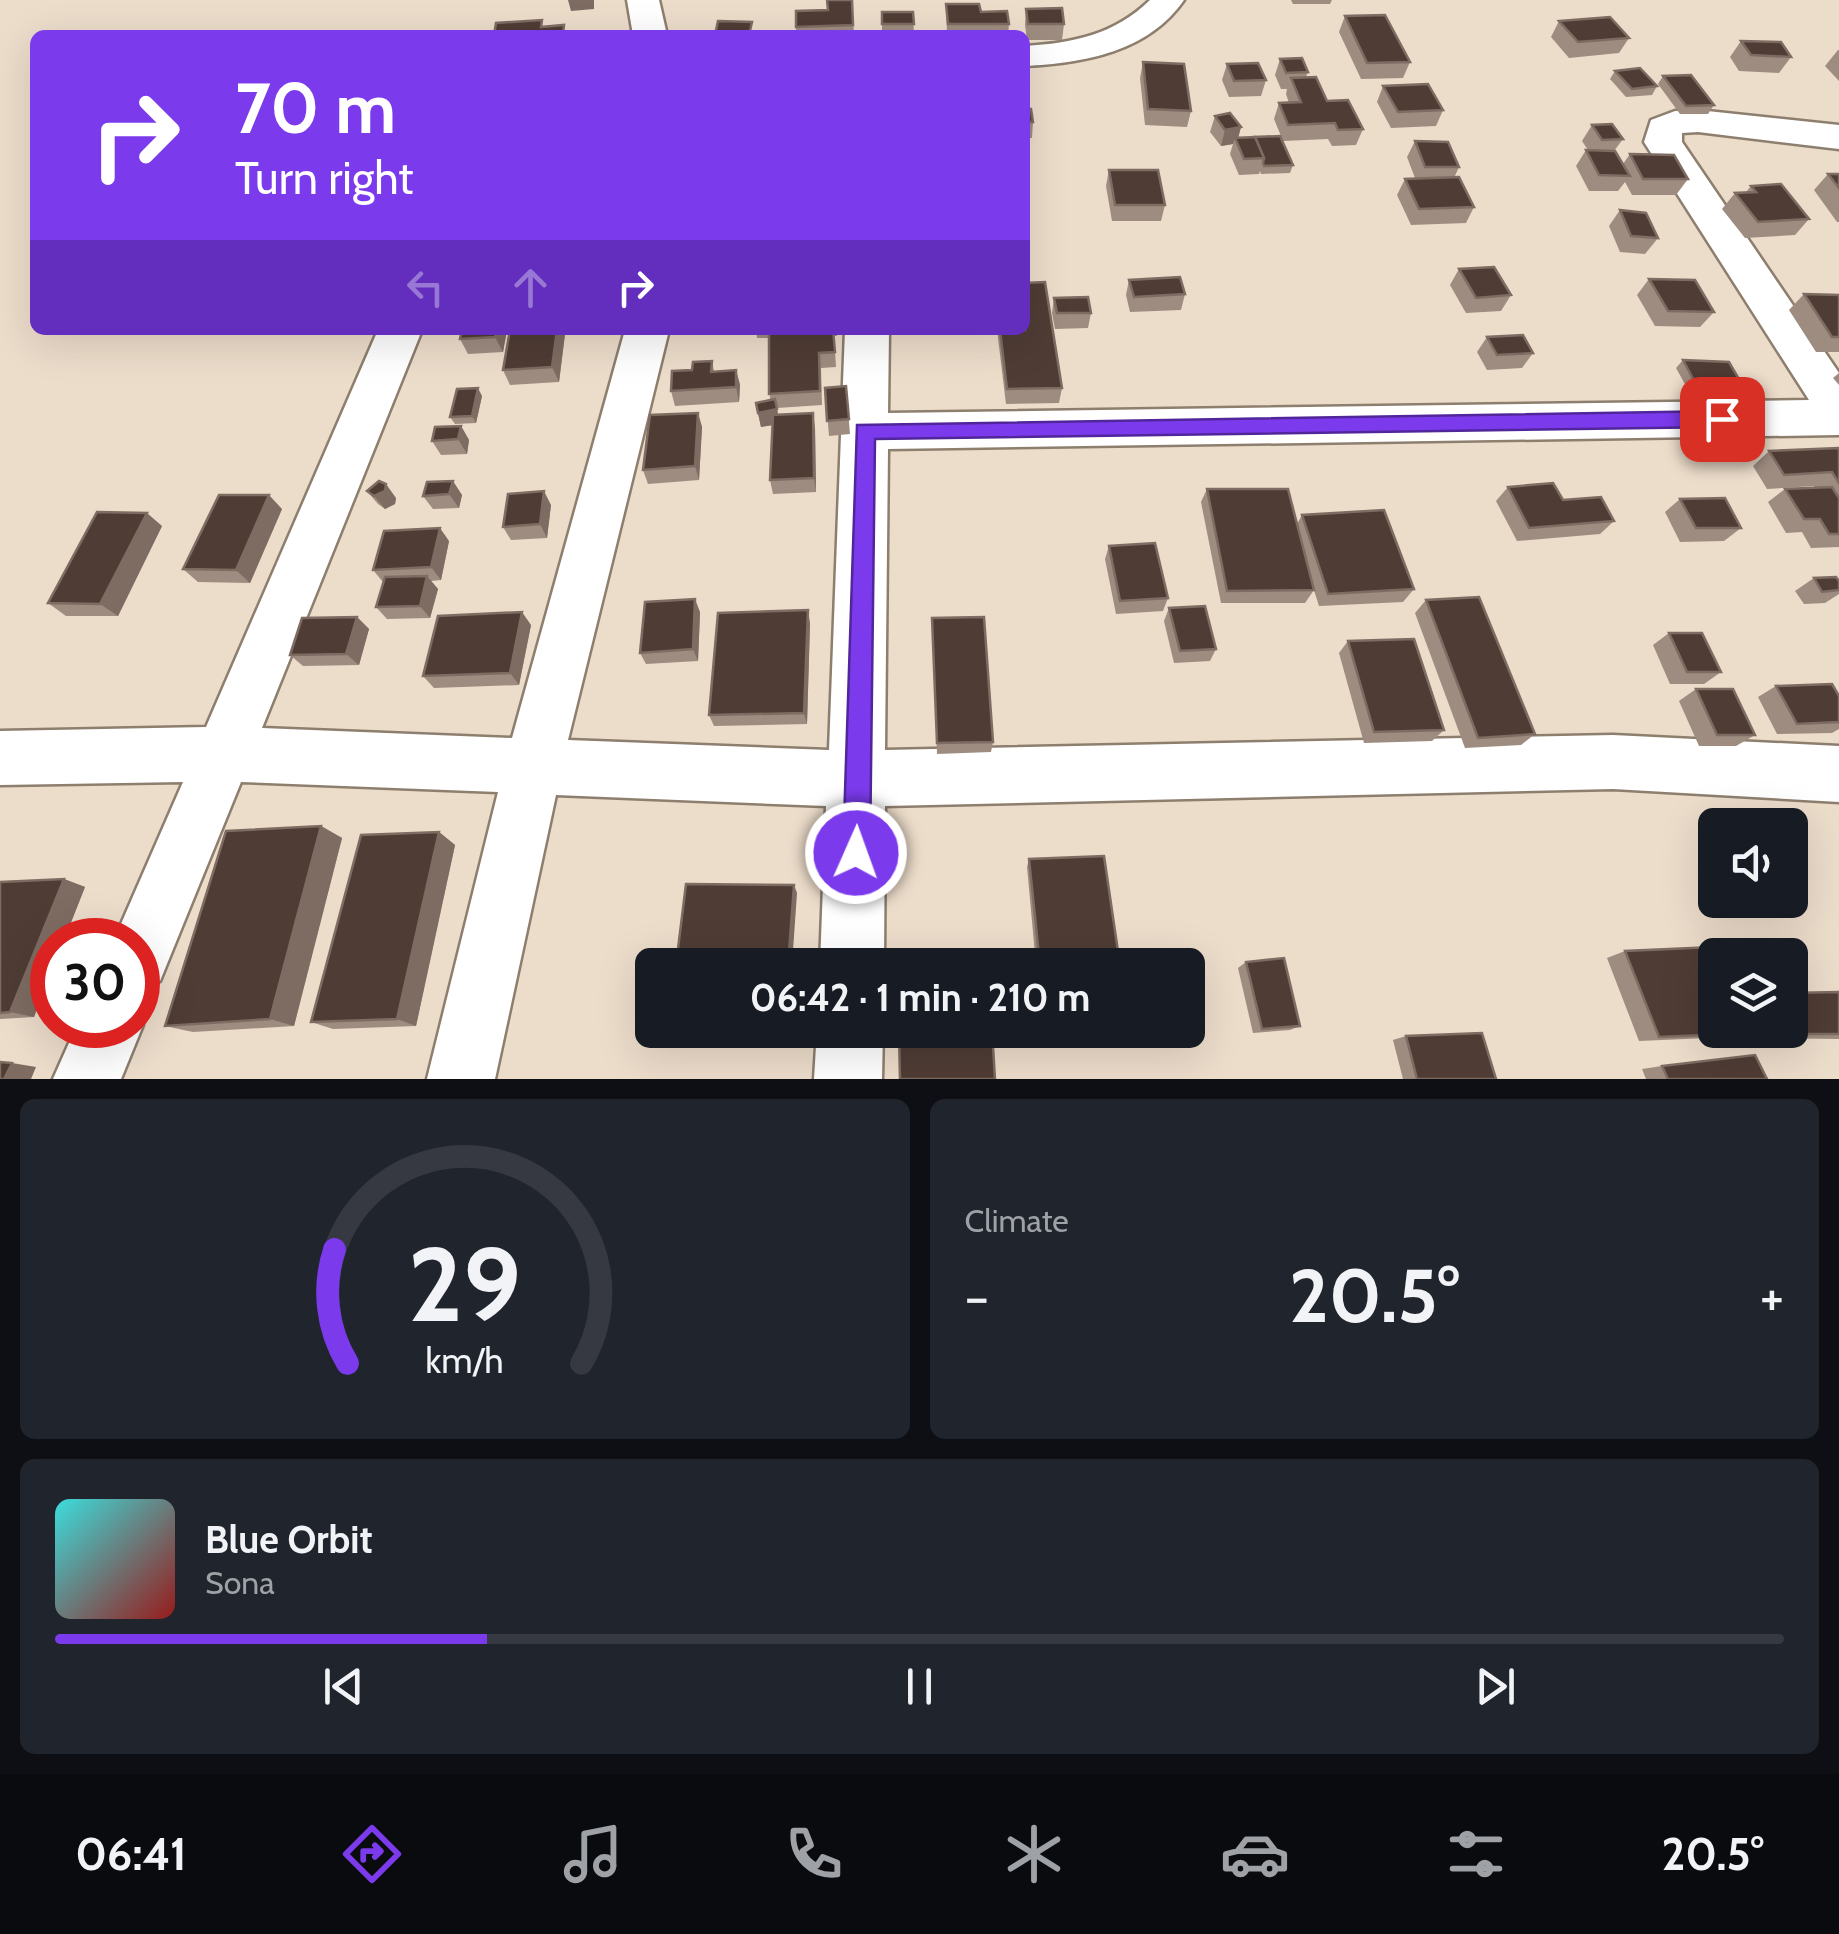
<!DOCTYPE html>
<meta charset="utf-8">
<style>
:root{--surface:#171b24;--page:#20242c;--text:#f1f3f6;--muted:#9ea1a6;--line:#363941;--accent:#7c3aed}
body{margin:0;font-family:Cabin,sans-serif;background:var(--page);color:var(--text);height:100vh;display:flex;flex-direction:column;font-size:38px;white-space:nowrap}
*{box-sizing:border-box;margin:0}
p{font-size:32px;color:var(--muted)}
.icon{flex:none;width:55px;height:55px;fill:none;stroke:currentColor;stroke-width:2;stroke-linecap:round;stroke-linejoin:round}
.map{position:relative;height:1079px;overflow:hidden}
.details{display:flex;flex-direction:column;gap:20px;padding:20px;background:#0d0f14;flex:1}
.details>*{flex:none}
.guide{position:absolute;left:30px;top:30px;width:1000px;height:305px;border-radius:15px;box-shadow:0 10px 40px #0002;background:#7c3aed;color:#fff;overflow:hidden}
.controls{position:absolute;left:1698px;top:808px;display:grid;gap:20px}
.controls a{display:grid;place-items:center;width:110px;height:110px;border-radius:15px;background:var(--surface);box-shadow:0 10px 40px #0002;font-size:50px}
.speed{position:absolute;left:30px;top:918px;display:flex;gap:20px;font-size:50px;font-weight:700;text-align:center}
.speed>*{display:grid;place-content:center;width:130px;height:130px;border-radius:50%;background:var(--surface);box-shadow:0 10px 40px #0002;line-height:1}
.speed .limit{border:15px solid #d22;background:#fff;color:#111}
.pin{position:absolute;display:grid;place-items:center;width:85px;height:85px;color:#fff;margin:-42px;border-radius:20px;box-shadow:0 5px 15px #0006}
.me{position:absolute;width:110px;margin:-55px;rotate:2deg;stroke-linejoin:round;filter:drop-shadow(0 0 8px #0008)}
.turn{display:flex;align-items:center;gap:35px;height:210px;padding:0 40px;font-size:45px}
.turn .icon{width:130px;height:130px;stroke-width:2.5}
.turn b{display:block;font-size:70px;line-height:85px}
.lanes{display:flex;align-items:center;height:95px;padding:0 40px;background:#0003;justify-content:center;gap:50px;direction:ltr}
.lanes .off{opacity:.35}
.big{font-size:75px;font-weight:700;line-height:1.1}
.details .tile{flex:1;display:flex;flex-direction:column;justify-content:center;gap:15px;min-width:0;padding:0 35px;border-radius:15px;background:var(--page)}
.details .dial{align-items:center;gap:0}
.dial svg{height:260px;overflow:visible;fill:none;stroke:var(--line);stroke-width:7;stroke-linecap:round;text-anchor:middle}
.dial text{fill:var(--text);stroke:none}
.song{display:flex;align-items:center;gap:30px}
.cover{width:120px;height:120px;border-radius:15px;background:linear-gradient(135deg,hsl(180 70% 55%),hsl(0 70% 35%))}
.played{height:10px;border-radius:5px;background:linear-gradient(90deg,var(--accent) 25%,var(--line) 25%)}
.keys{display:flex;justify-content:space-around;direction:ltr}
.heat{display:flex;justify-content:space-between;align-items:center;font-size:55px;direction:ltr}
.details .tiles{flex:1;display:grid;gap:20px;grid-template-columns:1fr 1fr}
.tile:last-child{grid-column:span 2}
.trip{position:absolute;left:635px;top:948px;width:570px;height:100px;border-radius:15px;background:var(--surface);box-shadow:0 10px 40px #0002;font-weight:700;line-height:100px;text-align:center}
.menu{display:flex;height:160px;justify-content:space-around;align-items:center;background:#090b0e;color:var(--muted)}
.menu .icon{width:70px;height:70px}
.menu .active{color:var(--accent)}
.menu b{font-size:45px;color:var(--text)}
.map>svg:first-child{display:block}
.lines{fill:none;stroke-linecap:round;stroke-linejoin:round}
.minor-casing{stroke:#8d7e6e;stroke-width:5}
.minor{fill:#fff;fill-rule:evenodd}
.wall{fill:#9e8c80}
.shaded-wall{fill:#7e6c62}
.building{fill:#4f3c35;stroke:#7e6c62;stroke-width:2.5}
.route{fill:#7c3aed;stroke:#51269a;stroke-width:2.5}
</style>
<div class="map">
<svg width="1839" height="1079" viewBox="0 0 1839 1079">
<rect width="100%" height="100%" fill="#ecdcca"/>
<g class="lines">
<defs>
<g id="minor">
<polygon points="627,0 659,0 667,35 633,35"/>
<path d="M 1150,0 L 1184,0 C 1148,52 1084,63 1025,66 L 1025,46 C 1073,43 1114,35 1150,0 Z"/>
<polygon points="1698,110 1839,125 1839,149 1698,132 1682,133 1682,142 1839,373 1839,435 888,449 885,750 1613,735 1839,746 1839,802 1613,789 885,806 884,965 820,965 826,806 556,795 495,1079 427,1079 498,792 241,782 160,981 138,991 138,940 114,940 183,782 0,785 0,731 206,727 378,330 422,330 262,728 512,738 625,330 669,330 568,740 829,750 845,330 889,330 888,413 1809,400 1644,142 1651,120 1675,111"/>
<polygon points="138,1012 143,1025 121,1079 53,1079 77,1025 138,1025"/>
<polygon points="817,1030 883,1030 882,1079 814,1079"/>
</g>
</defs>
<use href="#minor" class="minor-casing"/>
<use href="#minor" class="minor"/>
</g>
<g class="wall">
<polygon points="852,0 854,35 796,35 796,27"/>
<polygon points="1291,0 1332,0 1330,4 1293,4"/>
<polygon points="946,4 981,12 1009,24 1008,35 947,35"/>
<polygon points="1026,9 1064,24 1062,40 1027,40 1025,25"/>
<polygon points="882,12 913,12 914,35 882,35"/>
<polygon points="1345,16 1410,62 1403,78 1361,79 1339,32"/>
<polygon points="1559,21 1629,38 1619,53 1569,58 1551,37"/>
<polygon points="1741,41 1791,57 1779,73 1739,71 1730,57"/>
<polygon points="1838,50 1839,50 1839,81 1825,66"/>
<polygon points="1280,59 1308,72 1306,77 1327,101 1363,129 1356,145 1332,146 1328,139 1283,141 1274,119 1279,103 1289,103 1286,94 1287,89 1281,89 1275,75"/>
<polygon points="1143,62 1191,111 1187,127 1145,125 1140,78"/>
<polygon points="1227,64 1266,80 1261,96 1229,97 1222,80"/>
<polygon points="1615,71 1657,86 1652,95 1626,97 1610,79"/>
<polygon points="1663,76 1714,105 1708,114 1680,114 1658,84"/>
<polygon points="1383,86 1443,110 1436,126 1391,128 1377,102"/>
<polygon points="1025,109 1033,122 1032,138 1025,138"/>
<polygon points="1215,116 1241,127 1238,138 1293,165 1290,173 1261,174 1260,171 1259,174 1239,175 1230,154 1233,144 1221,146 1210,132"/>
<polygon points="1592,125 1623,139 1614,151 1623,164 1630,154 1688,179 1676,195 1632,195 1625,182 1618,191 1589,191 1576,166 1586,150 1588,150 1582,141"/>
<polygon points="1415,141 1459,167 1454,178 1474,207 1466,223 1411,225 1397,195 1405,179 1415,178 1407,157"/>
<polygon points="1109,170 1165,205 1161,221 1112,221 1106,186"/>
<polygon points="1828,174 1839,174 1839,222 1837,222 1814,190"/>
<polygon points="1751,186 1809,219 1795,235 1745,238 1722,209 1735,193 1746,192"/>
<polygon points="1620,210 1658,238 1645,254 1620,252 1609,226"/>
<polygon points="1459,269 1511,295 1501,311 1466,313 1450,285"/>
<polygon points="1649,279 1714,312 1700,327 1655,326 1637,295"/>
<polygon points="1129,280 1185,294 1181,310 1130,312 1126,295"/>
<polygon points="1804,294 1839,295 1839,352 1816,352 1789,310"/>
<polygon points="1054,298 1091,313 1088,328 1055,329 1052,313"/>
<polygon points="462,330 507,330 503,352 468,354 460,339"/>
<polygon points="756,330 837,330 837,336 834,336 836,367 821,368 822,405 777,408 778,415 815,428 816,492 773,494 770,480 772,425 761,427 756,403 770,400 769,338 757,338"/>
<polygon points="997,330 1025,330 1062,388 1059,403 1006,404"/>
<polygon points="565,334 559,382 510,385 503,370"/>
<polygon points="1487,337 1533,353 1522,368 1487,370 1477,352"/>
<polygon points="1683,360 1751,400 1744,408 1697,406 1676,368"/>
<polygon points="712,361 714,371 736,370 740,385 739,402 675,406 671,391 692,370"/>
<polygon points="1839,373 1839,385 1833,378"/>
<polygon points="846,386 850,434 829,436 825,388"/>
<polygon points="482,396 476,423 455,424 450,417"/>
<polygon points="698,413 702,427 699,480 648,484 643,470"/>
<polygon points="461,426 469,440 467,454 441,455 432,441"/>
<polygon points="1839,448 1839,547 1811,548 1802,532 1786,533 1768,502 1785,489 1815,488 1814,486 1767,489 1753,466 1769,451"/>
<polygon points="427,482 462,495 459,508 433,509 423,496"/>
<polygon points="1508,487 1563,500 1614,521 1600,534 1517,541 1496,501"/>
<polygon points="1207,489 1297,524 1302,515 1414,589 1403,602 1319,606 1311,581 1314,590 1305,603 1221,603 1201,502"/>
<polygon points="367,491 396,498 395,504 385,509 378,504"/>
<polygon points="1680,499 1741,528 1724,541 1680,542 1665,512"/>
<polygon points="551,505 547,538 511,540 503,527"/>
<polygon points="282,509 250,583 198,582 183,569"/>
<polygon points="162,526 118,616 66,616 48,603"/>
<polygon points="449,541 441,580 431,581 438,589 430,618 387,619 376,607 383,582 373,570"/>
<polygon points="1109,546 1168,598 1163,611 1116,614 1105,559"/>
<polygon points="1814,578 1839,581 1839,594 1825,603 1804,604 1795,591"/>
<polygon points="1426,600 1535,734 1521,745 1465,748 1415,613"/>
<polygon points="1169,608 1216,649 1210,661 1174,663 1164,621"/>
<polygon points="700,612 698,661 646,664 640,653"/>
<polygon points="357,617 369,629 359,665 303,666 290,655"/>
<polygon points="932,618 993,742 991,752 937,754"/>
<polygon points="810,623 807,724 714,726 709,715"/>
<polygon points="531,625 519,685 434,688 423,676"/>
<polygon points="1669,633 1721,672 1704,684 1670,684 1653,645"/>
<polygon points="1348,641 1444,730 1432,741 1364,743 1339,653"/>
<polygon points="1776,686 1839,696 1839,729 1832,733 1777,734 1758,697"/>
<polygon points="1696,689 1755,735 1736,746 1699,746 1679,701"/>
<polygon points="321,826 342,838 294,1026 193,1032 165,1026"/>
<polygon points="439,832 455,845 416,1026 333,1029 311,1022"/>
<polygon points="1029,859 1120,965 1036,965 1027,867"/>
<polygon points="64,879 85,887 64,940 52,940 52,969 34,1017 0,1019 0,882"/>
<polygon points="1625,951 1753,1033 1731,1037 1639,1041 1607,958"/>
<polygon points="1246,962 1300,1026 1290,1030 1253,1033 1238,968"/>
<polygon points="1839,992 1839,1039 1759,1038 1756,1030 1790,1030"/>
<polygon points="787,1030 787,1036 674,1035 667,1031"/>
<polygon points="1406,1036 1496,1079 1403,1079 1393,1040"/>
<polygon points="1662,1066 1767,1079 1646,1079 1642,1069"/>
</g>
<g class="shaded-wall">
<polygon points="568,0 594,0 594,9 571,11"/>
<polygon points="1241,127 1237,142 1235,138 1233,144 1221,146 1225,130"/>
<polygon points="497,330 507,330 503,352 495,337"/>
<polygon points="557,330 564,330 565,334 559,382 552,367"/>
<polygon points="736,370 740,385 739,402 736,387"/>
<polygon points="478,388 482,396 476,423 472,416"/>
<polygon points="777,409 780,424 761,427 758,413"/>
<polygon points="698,413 702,427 699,480 695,466"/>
<polygon points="813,413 815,428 816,492 814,478"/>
<polygon points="461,426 469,440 467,454 458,439"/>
<polygon points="453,481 462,495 459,508 449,494"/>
<polygon points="386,484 396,498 395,504 385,509 374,496"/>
<polygon points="544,491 551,505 547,538 540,524"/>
<polygon points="269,495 282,509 250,583 236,570"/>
<polygon points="147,513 162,526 118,616 100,604"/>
<polygon points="440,528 449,541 441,580 431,567"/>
<polygon points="427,576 438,589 430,618 420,606"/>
<polygon points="695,599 700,612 698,661 693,649"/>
<polygon points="808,610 810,623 807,724 804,713"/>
<polygon points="522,612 531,625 519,685 510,673"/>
<polygon points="357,617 369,629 359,665 346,654"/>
<polygon points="321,826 342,838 294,1026 270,1019"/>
<polygon points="439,832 455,845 416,1026 397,1019"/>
<polygon points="64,879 85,887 64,940 52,940 52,969 34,1017 10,1012"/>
<polygon points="794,885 797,893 792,965 788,965"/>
<polygon points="12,1063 36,1067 31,1079 4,1079"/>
</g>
<g class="building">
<polygon points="827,0 852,0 853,25 796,27 796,11 828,10"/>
<polygon points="946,4 979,4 981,12 1007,11 1009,24 948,24"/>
<polygon points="1062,8 1064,24 1028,24 1026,9"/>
<polygon points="882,12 913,12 914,24 882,24"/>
<polygon points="1385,15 1410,62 1367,63 1345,16"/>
<polygon points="1610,17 1629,38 1578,42 1559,21"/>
<polygon points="542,20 541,27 564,25 563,35 494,35 496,23"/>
<polygon points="718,21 752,22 749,35 715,35"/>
<polygon points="1741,41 1781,42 1791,57 1751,55"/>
<polygon points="1302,58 1308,72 1286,73 1280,59"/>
<polygon points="1143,62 1184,64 1191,111 1148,109"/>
<polygon points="1258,63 1266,80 1234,81 1227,64"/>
<polygon points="1640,68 1657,86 1632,89 1615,71"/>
<polygon points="1691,75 1714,105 1686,106 1663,76"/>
<polygon points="1316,77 1327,101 1348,100 1363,129 1338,130 1335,123 1288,125 1279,103 1301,102 1291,78"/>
<polygon points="1428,84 1443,110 1398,112 1383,86"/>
<polygon points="1025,109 1031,109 1033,122 1025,122"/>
<polygon points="1230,113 1241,127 1225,130 1215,116"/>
<polygon points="1612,124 1623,139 1602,140 1592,125"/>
<polygon points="1280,136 1293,165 1264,166 1263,163 1264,158 1255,137"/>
<polygon points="1255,137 1264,158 1244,159 1235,138"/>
<polygon points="1415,141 1448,142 1459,167 1425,167"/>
<polygon points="1586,150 1615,151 1630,176 1599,175"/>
<polygon points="1630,154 1674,155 1688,179 1643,179"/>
<polygon points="1109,170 1158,170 1165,205 1115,205"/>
<polygon points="1828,174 1839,174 1839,188"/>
<polygon points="1459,177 1474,207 1419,209 1405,179"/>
<polygon points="1781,184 1809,219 1758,222 1735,193 1756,192 1751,186"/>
<polygon points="1620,210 1646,213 1658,238 1631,236"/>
<polygon points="1494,267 1511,295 1476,298 1459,269"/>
<polygon points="1180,277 1185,294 1134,297 1129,280"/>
<polygon points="1649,279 1695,280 1714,312 1668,311"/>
<polygon points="1045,282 1062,388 1007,389 1000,330 1025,330 1025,283"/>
<polygon points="1804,294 1839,295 1839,337 1832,337"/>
<polygon points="1088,297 1091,313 1057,313 1054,298"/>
<polygon points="462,330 497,330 495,337 460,339"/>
<polygon points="510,330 557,330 552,367 503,370"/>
<polygon points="769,330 833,330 835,352 819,353 820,391 769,394"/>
<polygon points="1523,335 1533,353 1497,355 1487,337"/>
<polygon points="1683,360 1729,362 1751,400 1704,399"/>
<polygon points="712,361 711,372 736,370 736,387 671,391 672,371 692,370 693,362"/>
<polygon points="846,386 849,419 827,421 825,388"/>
<polygon points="478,388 472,416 450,417 457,389"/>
<polygon points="775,399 777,409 758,413 756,403"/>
<polygon points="698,413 695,466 643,470 650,415"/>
<polygon points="813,413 814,478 770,480 773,415"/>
<polygon points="461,426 458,439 432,441 435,427"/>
<polygon points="1839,448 1839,483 1832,472 1784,475 1769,451"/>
<polygon points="379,481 386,484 385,491 374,496 367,491"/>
<polygon points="453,481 449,494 423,496 427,482"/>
<polygon points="1553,483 1563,500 1601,497 1614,521 1529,528 1508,487"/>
<polygon points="1832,487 1839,498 1839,534 1829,534 1820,519 1804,519 1785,489"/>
<polygon points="1207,489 1288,489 1314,590 1227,591"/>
<polygon points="544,491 540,524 503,527 508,494"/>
<polygon points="219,495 269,495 236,570 183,569"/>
<polygon points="1725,498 1741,528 1696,528 1680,499"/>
<polygon points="1384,510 1414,589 1328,594 1302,515"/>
<polygon points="97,512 147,513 100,604 48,603"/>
<polygon points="440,528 431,567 373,570 384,531"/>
<polygon points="1155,543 1168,598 1120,601 1109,546"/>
<polygon points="427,576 420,606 376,607 385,577"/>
<polygon points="1836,577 1839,581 1839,590 1822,592 1814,578"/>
<polygon points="1479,597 1535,734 1478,738 1426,600"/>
<polygon points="695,599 693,649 640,653 645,602"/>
<polygon points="1205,606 1216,649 1180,651 1169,608"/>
<polygon points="808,610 804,713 709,715 718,613"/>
<polygon points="522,612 510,673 423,676 438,616"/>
<polygon points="357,617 346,654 290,655 302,618"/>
<polygon points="984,617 993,742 937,743 932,618"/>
<polygon points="1669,633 1702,633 1721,672 1687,672"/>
<polygon points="1414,639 1444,730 1374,732 1348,641"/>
<polygon points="1832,684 1839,696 1839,722 1797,724 1776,686"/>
<polygon points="1696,689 1733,689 1755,735 1717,735"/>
<polygon points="321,826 270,1019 165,1026 226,831"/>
<polygon points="439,832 397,1019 311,1022 361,835"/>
<polygon points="1104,856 1120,965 1040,965 1029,859"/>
<polygon points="64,879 10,1012 0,1013 0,882"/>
<polygon points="686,884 794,885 788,965 676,965"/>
<polygon points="1714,947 1718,955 1715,955 1715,1030 1752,1030 1753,1033 1659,1037 1625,951"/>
<polygon points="1284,958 1300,1026 1262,1029 1246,962"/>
<polygon points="1839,992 1839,1034 1782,1034 1780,1030 1790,1030 1790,993"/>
<polygon points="992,1030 995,1079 900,1079 899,1035"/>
<polygon points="1482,1033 1496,1079 1417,1079 1406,1036"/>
<polygon points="1755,1055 1767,1079 1668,1079 1662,1066"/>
<polygon points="0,1062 12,1063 4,1079 0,1079"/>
</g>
<polygon class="route" points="1722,411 1732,419 1722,427 875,439 870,853 866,863 856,867 847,863 843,853 857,425"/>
</svg>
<div class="controls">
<a><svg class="icon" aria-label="sound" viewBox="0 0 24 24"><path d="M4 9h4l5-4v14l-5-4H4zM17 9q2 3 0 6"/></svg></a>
<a><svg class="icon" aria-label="layers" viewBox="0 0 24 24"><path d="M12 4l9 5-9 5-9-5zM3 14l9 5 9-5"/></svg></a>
</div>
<div class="speed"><div class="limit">30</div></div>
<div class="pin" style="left:1722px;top:419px;background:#d93025"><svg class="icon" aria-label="arrive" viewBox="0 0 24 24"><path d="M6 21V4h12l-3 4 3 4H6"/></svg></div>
<svg class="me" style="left:856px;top:853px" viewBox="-20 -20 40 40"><circle r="17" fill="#7c3aed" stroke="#fff" stroke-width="3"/><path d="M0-11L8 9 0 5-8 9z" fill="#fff"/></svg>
<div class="trip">06:42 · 1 min · 210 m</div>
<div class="guide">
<div class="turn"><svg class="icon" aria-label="right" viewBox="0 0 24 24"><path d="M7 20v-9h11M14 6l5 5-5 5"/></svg><div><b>70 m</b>Turn right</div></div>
<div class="lanes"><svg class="icon off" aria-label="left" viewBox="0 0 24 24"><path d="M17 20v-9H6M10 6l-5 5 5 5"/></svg><svg class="icon off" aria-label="ahead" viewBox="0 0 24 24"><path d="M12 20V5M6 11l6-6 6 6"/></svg><svg class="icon" aria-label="right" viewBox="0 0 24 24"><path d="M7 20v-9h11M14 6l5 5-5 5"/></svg></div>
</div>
</div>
<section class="details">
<div class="tiles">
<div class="tile dial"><svg viewBox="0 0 100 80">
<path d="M14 69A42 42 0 1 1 86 69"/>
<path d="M14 69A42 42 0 0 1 10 34" stroke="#7c3aed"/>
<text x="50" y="56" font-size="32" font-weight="700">29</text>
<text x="50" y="72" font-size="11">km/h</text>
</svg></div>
<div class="tile"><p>Climate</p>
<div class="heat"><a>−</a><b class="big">20.5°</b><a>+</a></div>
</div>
<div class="tile">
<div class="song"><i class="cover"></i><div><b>Blue Orbit</b><p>Sona</p></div></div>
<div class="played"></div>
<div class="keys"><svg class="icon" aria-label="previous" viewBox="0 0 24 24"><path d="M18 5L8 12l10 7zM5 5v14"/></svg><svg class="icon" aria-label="pause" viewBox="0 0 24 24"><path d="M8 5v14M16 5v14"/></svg><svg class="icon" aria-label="next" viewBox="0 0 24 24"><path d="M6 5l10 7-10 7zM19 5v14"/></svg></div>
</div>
</div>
</section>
<nav class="menu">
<b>06:41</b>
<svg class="icon active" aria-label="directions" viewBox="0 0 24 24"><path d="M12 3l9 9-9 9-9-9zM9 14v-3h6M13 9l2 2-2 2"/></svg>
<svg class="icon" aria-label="music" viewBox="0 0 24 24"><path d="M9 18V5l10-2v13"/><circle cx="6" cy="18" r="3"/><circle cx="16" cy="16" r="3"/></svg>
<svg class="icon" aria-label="phone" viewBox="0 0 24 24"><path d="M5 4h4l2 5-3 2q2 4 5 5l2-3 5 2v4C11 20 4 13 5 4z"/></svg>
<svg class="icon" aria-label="climate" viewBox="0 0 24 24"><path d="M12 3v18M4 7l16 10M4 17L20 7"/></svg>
<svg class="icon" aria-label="car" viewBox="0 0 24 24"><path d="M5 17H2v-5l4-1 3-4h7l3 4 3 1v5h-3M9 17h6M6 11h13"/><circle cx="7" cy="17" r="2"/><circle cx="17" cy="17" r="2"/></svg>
<svg class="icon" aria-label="filters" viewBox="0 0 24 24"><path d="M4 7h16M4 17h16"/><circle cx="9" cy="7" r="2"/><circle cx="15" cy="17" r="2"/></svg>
<b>20.5°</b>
</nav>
